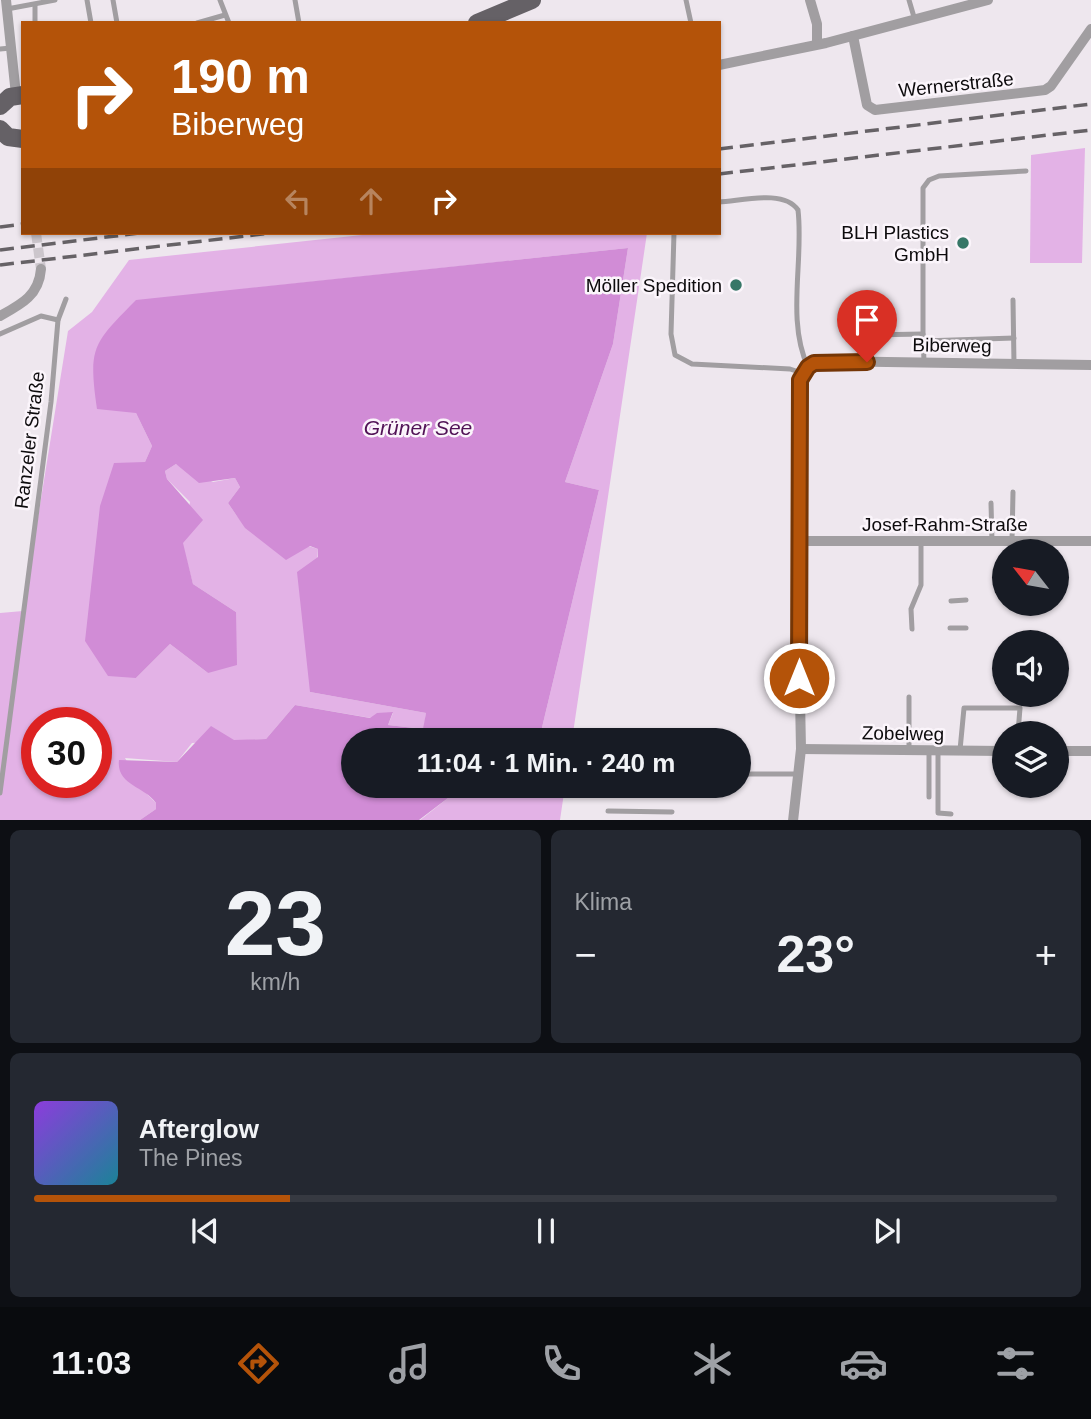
<!DOCTYPE html>
<html lang="de">
<meta charset="utf-8">
<style>
:root{--surface:#171b24;--page:#242831;--text:#f1f3f6;--muted:#9ea1a6;--line:#363941;--accent:#b45309}
body{margin:0;font-family:Helvetica,sans-serif;background:var(--page);color:var(--text);height:100vh;display:flex;flex-direction:column;font-size:26px;white-space:nowrap}
*{box-sizing:border-box;margin:0}
p{font-size:23px;color:var(--muted)}
.icon{flex:none;width:38px;height:38px;fill:none;stroke:currentColor;stroke-width:2;stroke-linecap:round;stroke-linejoin:round}
.map{position:relative;height:820px;overflow:hidden}
.side{display:flex;flex-direction:column;gap:10px;padding:10px;background:#0d0f14;flex:1}
.side>*{flex:none}
.top-card{position:absolute;left:21px;top:21px;width:700px;height:214px;border-radius:0px;box-shadow:0 2px 5px #0004;background:#b45309;color:#fff;overflow:hidden}
.needle{width:46px;rotate:301deg}
.fabs{position:absolute;left:992px;top:539px;display:grid;gap:14px}
.fabs a{display:grid;place-items:center;width:77px;height:77px;border-radius:50%;background:var(--surface);box-shadow:0 2px 5px #0004;font-size:35px}
.speed{position:absolute;left:21px;top:707px;display:flex;gap:14px;font-size:35px;font-weight:700;text-align:center}
.speed>*{display:grid;place-content:center;width:91px;height:91px;border-radius:50%;background:var(--surface);box-shadow:0 2px 5px #0004;line-height:1}
.speed .limit{border:10px solid #d22;background:#fff;color:#111}
.pin{position:absolute;display:grid;place-items:center;width:60px;height:60px;color:#fff;margin:-72px -30px;border-radius:50% 50% 50% 0;rotate:-45deg;box-shadow:0 0 7px #0007}
.pin .icon{rotate:45deg}
.me{position:absolute;width:77px;margin:-38px;rotate:0deg;stroke-linejoin:round;filter:drop-shadow(0 0 5px #0008)}
.turn{display:flex;align-items:center;gap:24px;height:147px;padding:0 35px;font-size:32px}
.turn .icon{width:91px;height:91px;stroke-width:2.5}
.turn b{display:block;font-size:49px;line-height:60px}
.lanes{display:flex;align-items:center;height:66px;padding:0 35px;background:#0003;justify-content:center;gap:35px;direction:ltr}
.lanes .off{opacity:.35}
.big{font-size:52px;font-weight:800;line-height:1.1}
.side .tile{flex:1;display:flex;flex-direction:column;justify-content:center;gap:10px;min-width:0;padding:0 24px;border-radius:10px;background:var(--page)}
.side .dial{align-items:center;gap:0}
.dial b{font-size:91px;line-height:1}
.song{display:flex;align-items:center;gap:21px}
.cover{width:84px;height:84px;border-radius:10px;background:linear-gradient(135deg,hsl(270 70% 55%),hsl(190 70% 35%))}
.played{height:7px;border-radius:4px;background:linear-gradient(90deg,var(--accent) 25%,var(--line) 25%)}
.keys{display:flex;justify-content:space-around;direction:ltr}
.heat{display:flex;justify-content:space-between;align-items:center;font-size:38px;direction:ltr}
.side .tiles{flex:1;display:grid;gap:10px;grid-template-columns:1fr 1fr}
.tile:last-child{grid-column:span 2}
.trip{position:absolute;left:341px;top:728px;width:410px;height:70px;border-radius:35px;background:var(--surface);box-shadow:0 2px 5px #0004;font-weight:800;line-height:70px;text-align:center}
.menu{display:flex;height:112px;justify-content:space-around;align-items:center;background:#090b0e;color:var(--muted)}
.menu .icon{width:49px;height:49px}
.menu .on{color:var(--accent)}
.menu b{font-size:32px;color:var(--text)}
.map>svg:first-child{display:block}
.green{fill:#e3b2e6;fill-rule:evenodd}
.water{fill:#d18cd6}
.lines{fill:none;stroke-linecap:round;stroke-linejoin:round}
.street-tunnel{stroke:#ccc6cc;stroke-width:10;stroke-dasharray:10 5;stroke-linecap:butt}
.lane{stroke:#a19ea1;stroke-width:5}
.street{stroke:#a19ea1;stroke-width:10}
.primary{stroke:#656166;stroke-width:18}
.rail{stroke:#666266;stroke-width:3.5;stroke-dasharray:14 7;stroke-linecap:butt}
.route-casing{stroke:#753606;stroke-width:18}
.route{stroke:#b45309;stroke-width:12}
.poi-dot{fill:#367767;stroke:#fbf5fb;stroke-width:2.5}
.labels{text-anchor:middle;stroke-width:5;stroke-linejoin:round;paint-order:stroke}
.street-label{font-size:19px;fill:#0d0b0d;stroke:#fbf5fb}
.poi-label{font-size:19px;fill:#0d0b0d;stroke:#fbf5fb;text-anchor:end}
.water-label{font-size:21px;font-style:italic;fill:#511256;stroke:#fbf5fb}
</style>
<div class="map">
<svg width="1091" height="821" viewBox="0 0 1091 821">
<rect width="100%" height="100%" fill="#eee7ee"/>
<g class="green">
<polygon points="1085,148 1082,263 1030,263 1031,155"/>
<path d="M 381,233 L 647,233 L 572,740 L 539,740 L 599,490 L 565,482 L 613,344 L 628,248 L 245,289 L 136,413 L 152,446 L 145,462 L 136,678 L 170,644 L 208,673 L 236,612 L 193,584 L 182,543 L 190,502 L 167,479 L 165,471 L 176,464 L 213,482 L 235,478 L 240,487 L 228,503 C 262,555 268,533 318,549 L 310,692 L 426,713 L 424,729 L 388,725 L 393,713 L 371,718 L 295,705 L 266,739 L 192,743 L 177,762 L 125,758 L 143,790 L 156,803 L 156,809 L 140,820 L 0,821 L 0,613 L 23,611 L 68,331 L 92,312 L 129,260 ZM 37,723 L 96,723 L 96,782 L 37,782 Z"/>
<polygon points="494,786 565,786 560,820 419,821 448,798"/>
</g>
<path class="water" d="M 628,248 L 613,344 L 565,482 L 599,490 L 539,740 L 354,740 L 354,786 L 494,786 L 448,798 L 419,820 L 140,820 L 156,809 L 156,803 C 144,786 116,785 119,760 L 177,762 L 211,726 L 234,740 L 266,739 L 295,705 L 370,718 L 377,713 L 393,712 L 388,725 L 423,729 L 426,713 L 310,692 L 297,572 L 318,557 L 318,549 L 310,546 L 286,560 L 245,528 L 228,503 L 240,487 L 235,478 L 199,483 L 176,464 L 165,471 L 167,479 L 203,520 L 183,543 L 193,584 L 236,612 L 237,665 L 208,673 L 170,644 L 136,678 L 108,676 L 85,641 L 100,506 L 114,463 L 145,462 L 152,446 L 136,413 L 97,409 C 88,346 93,344 136,300 Z"/>
<g class="lines">
<polyline class="street-tunnel" points="36,233 41,269"/>
<g class="lane">
<polyline points="87,0 91,23"/>
<polyline points="113,0 117,23"/>
<polyline points="220,0 229,23"/>
<polyline points="295,0 299,23"/>
<polyline points="686,0 691,23"/>
<polyline points="909,0 914,17"/>
<polyline points="35,5 35,23"/>
<polyline points="7,9 55,0"/>
<polyline points="197,23 225,15"/>
<polyline points="0,49 11,48"/>
<path d="M 719,202 C 741,201 784,189 798,210 C 804,260 786,320 808,367"/>
<polyline points="674,233 671,334 675,355 692,364 790,369 802,373"/>
<polyline points="1013,300 1014,364"/>
<polyline points="0,334 41,316 58,320"/>
<polyline points="923,334 923,188 929,180 939,176 1026,171"/>
<polyline points="923,341 1014,338"/>
<polyline points="867,361 868,335 923,334 924,362"/>
<polyline points="991,503 992,541"/>
<polyline points="1012,541 1013,492"/>
<polyline points="951,601 966,600"/>
<polyline points="950,628 966,628"/>
<polyline points="912,629 911,609 921,585 921,541"/>
<polyline points="909,697 909,750"/>
<polyline points="960,750 964,708 1020,708 1018,733"/>
<polyline points="938,751 938,813 951,814"/>
<polyline points="738,774 798,774"/>
<polyline points="0,793 51,402 58,320 66,299"/>
<polyline points="929,797 929,750"/>
<polyline points="608,811 672,812"/>
</g>
<g class="street">
<polyline points="6,0 16,95"/>
<polyline points="810,0 817,24 817,43"/>
<polyline points="853,36 867,105 875,110 1045,90 1051,86 1091,29"/>
<polyline points="719,65 826,43 988,0"/>
<path d="M 0,316 C 22,304 39,295 41,269"/>
<polyline points="799,541 1091,541"/>
<polyline points="801,749 1004,751"/>
<polyline points="1057,751 1091,751"/>
<polyline points="793,821 801,749 798,596 803,373 808,367 822,361 1091,365"/>
</g>
<g class="primary">
<polyline points="477,23 532,0"/>
<polyline points="0,106 10,97 23,95"/>
<polyline points="0,129 8,137 23,139"/>
</g>
<g class="rail">
<polyline points="719,149 1091,104"/>
<polyline points="719,174 1091,130"/>
<polyline points="0,227 23,224"/>
<polyline points="0,250 140,233"/>
<polyline points="0,265 271,233"/>
</g>
</g>
<g class="lines">
<defs>
<polyline id="route" points="799,678 800,380 808,367 814,363 867,362"/>
</defs>
<use href="#route" class="route-casing"/>
<use href="#route" class="route"/>
</g>
<g class="poi-dot">
<circle cx="963" cy="243" r="7"/>
<circle cx="736" cy="285" r="7"/>
</g>
<g class="labels">
<g class="street-label">
<text transform="translate(956 84) rotate(-6)" y="7">Wernerstraße</text>
<text transform="translate(952 345) rotate(1)" y="7">Biberweg</text>
<text transform="translate(29 440) rotate(-83)" y="7">Ranzeler Straße</text>
<text x="945" y="531">Josef-Rahm-Straße</text>
<text transform="translate(903 733) rotate(1)" y="7">Zobelweg</text>
</g>
<g class="poi-label">
<text x="949" y="239">BLH Plastics<tspan x="949" dy="22">GmbH</tspan></text>
<text x="722" y="292">Möller Spedition</text>
</g>
<g class="water-label">
<text x="418" y="435">Grüner See</text>
</g>
</g>
</svg>
<div class="fabs">
<a><svg class="needle" viewBox="-14 -14 28 28"><path d="M0-13l5 13h-10z" fill="#e53935"/><path d="M0 13l5-13h-10z" fill="#9ea1a6"/></svg></a>
<a><svg class="icon" aria-label="sound" viewBox="0 0 24 24"><path d="M4 9h4l5-4v14l-5-4H4zM17 9q2 3 0 6"/></svg></a>
<a><svg class="icon" aria-label="layers" viewBox="0 0 24 24"><path d="M12 4l9 5-9 5-9-5zM3 14l9 5 9-5"/></svg></a>
</div>
<div class="speed"><div class="limit">30</div></div>
<div class="pin" style="left:867px;top:362px;background:#d93025"><svg class="icon" aria-label="arrive" viewBox="0 0 24 24"><path d="M6 21V4h12l-3 4 3 4H6"/></svg></div>
<svg class="me" style="left:799px;top:678px" viewBox="-20 -20 40 40"><circle r="17" fill="#b45309" stroke="#fff" stroke-width="3"/><path d="M0-11L8 9 0 5-8 9z" fill="#fff"/></svg>
<div class="trip">11:04 · 1 Min. · 240 m</div>
<div class="top-card">
<div class="turn"><svg class="icon" aria-label="right" viewBox="0 0 24 24"><path d="M7 20v-9h11M14 6l5 5-5 5"/></svg><div><b>190 m</b>Biberweg</div></div>
<div class="lanes"><svg class="icon off" aria-label="left" viewBox="0 0 24 24"><path d="M17 20v-9H6M10 6l-5 5 5 5"/></svg><svg class="icon off" aria-label="ahead" viewBox="0 0 24 24"><path d="M12 20V5M6 11l6-6 6 6"/></svg><svg class="icon" aria-label="right" viewBox="0 0 24 24"><path d="M7 20v-9h11M14 6l5 5-5 5"/></svg></div>
</div>
</div>
<section class="side">
<div class="tiles">
<div class="tile dial"><b>23</b><p>km/h</p></div>
<div class="tile"><p>Klima</p>
<div class="heat"><a>−</a><b class="big">23°</b><a>+</a></div>
</div>
<div class="tile">
<div class="song"><i class="cover"></i><div><b>Afterglow</b><p>The Pines</p></div></div>
<div class="played"></div>
<div class="keys"><svg class="icon" aria-label="previous" viewBox="0 0 24 24"><path d="M18 5L8 12l10 7zM5 5v14"/></svg><svg class="icon" aria-label="pause" viewBox="0 0 24 24"><path d="M8 5v14M16 5v14"/></svg><svg class="icon" aria-label="next" viewBox="0 0 24 24"><path d="M6 5l10 7-10 7zM19 5v14"/></svg></div>
</div>
</div>
</section>
<nav class="menu">
<b>11:03</b>
<svg class="icon on" aria-label="directions" viewBox="0 0 24 24"><path d="M12 3l9 9-9 9-9-9zM9 14v-3h6M13 9l2 2-2 2"/></svg>
<svg class="icon" aria-label="music" viewBox="0 0 24 24"><path d="M9 18V5l10-2v13"/><circle cx="6" cy="18" r="3"/><circle cx="16" cy="16" r="3"/></svg>
<svg class="icon" aria-label="phone" viewBox="0 0 24 24"><path d="M5 4h4l2 5-3 2q2 4 5 5l2-3 5 2v4C11 20 4 13 5 4z"/></svg>
<svg class="icon" aria-label="climate" viewBox="0 0 24 24"><path d="M12 3v18M4 7l16 10M4 17L20 7"/></svg>
<svg class="icon" aria-label="car" viewBox="0 0 24 24"><path d="M5 17H2v-5l4-1 3-4h7l3 4 3 1v5h-3M9 17h6M6 11h13"/><circle cx="7" cy="17" r="2"/><circle cx="17" cy="17" r="2"/></svg>
<svg class="icon" aria-label="filters" viewBox="0 0 24 24"><path d="M4 7h16M4 17h16"/><circle cx="9" cy="7" r="2"/><circle cx="15" cy="17" r="2"/></svg>
</nav>
